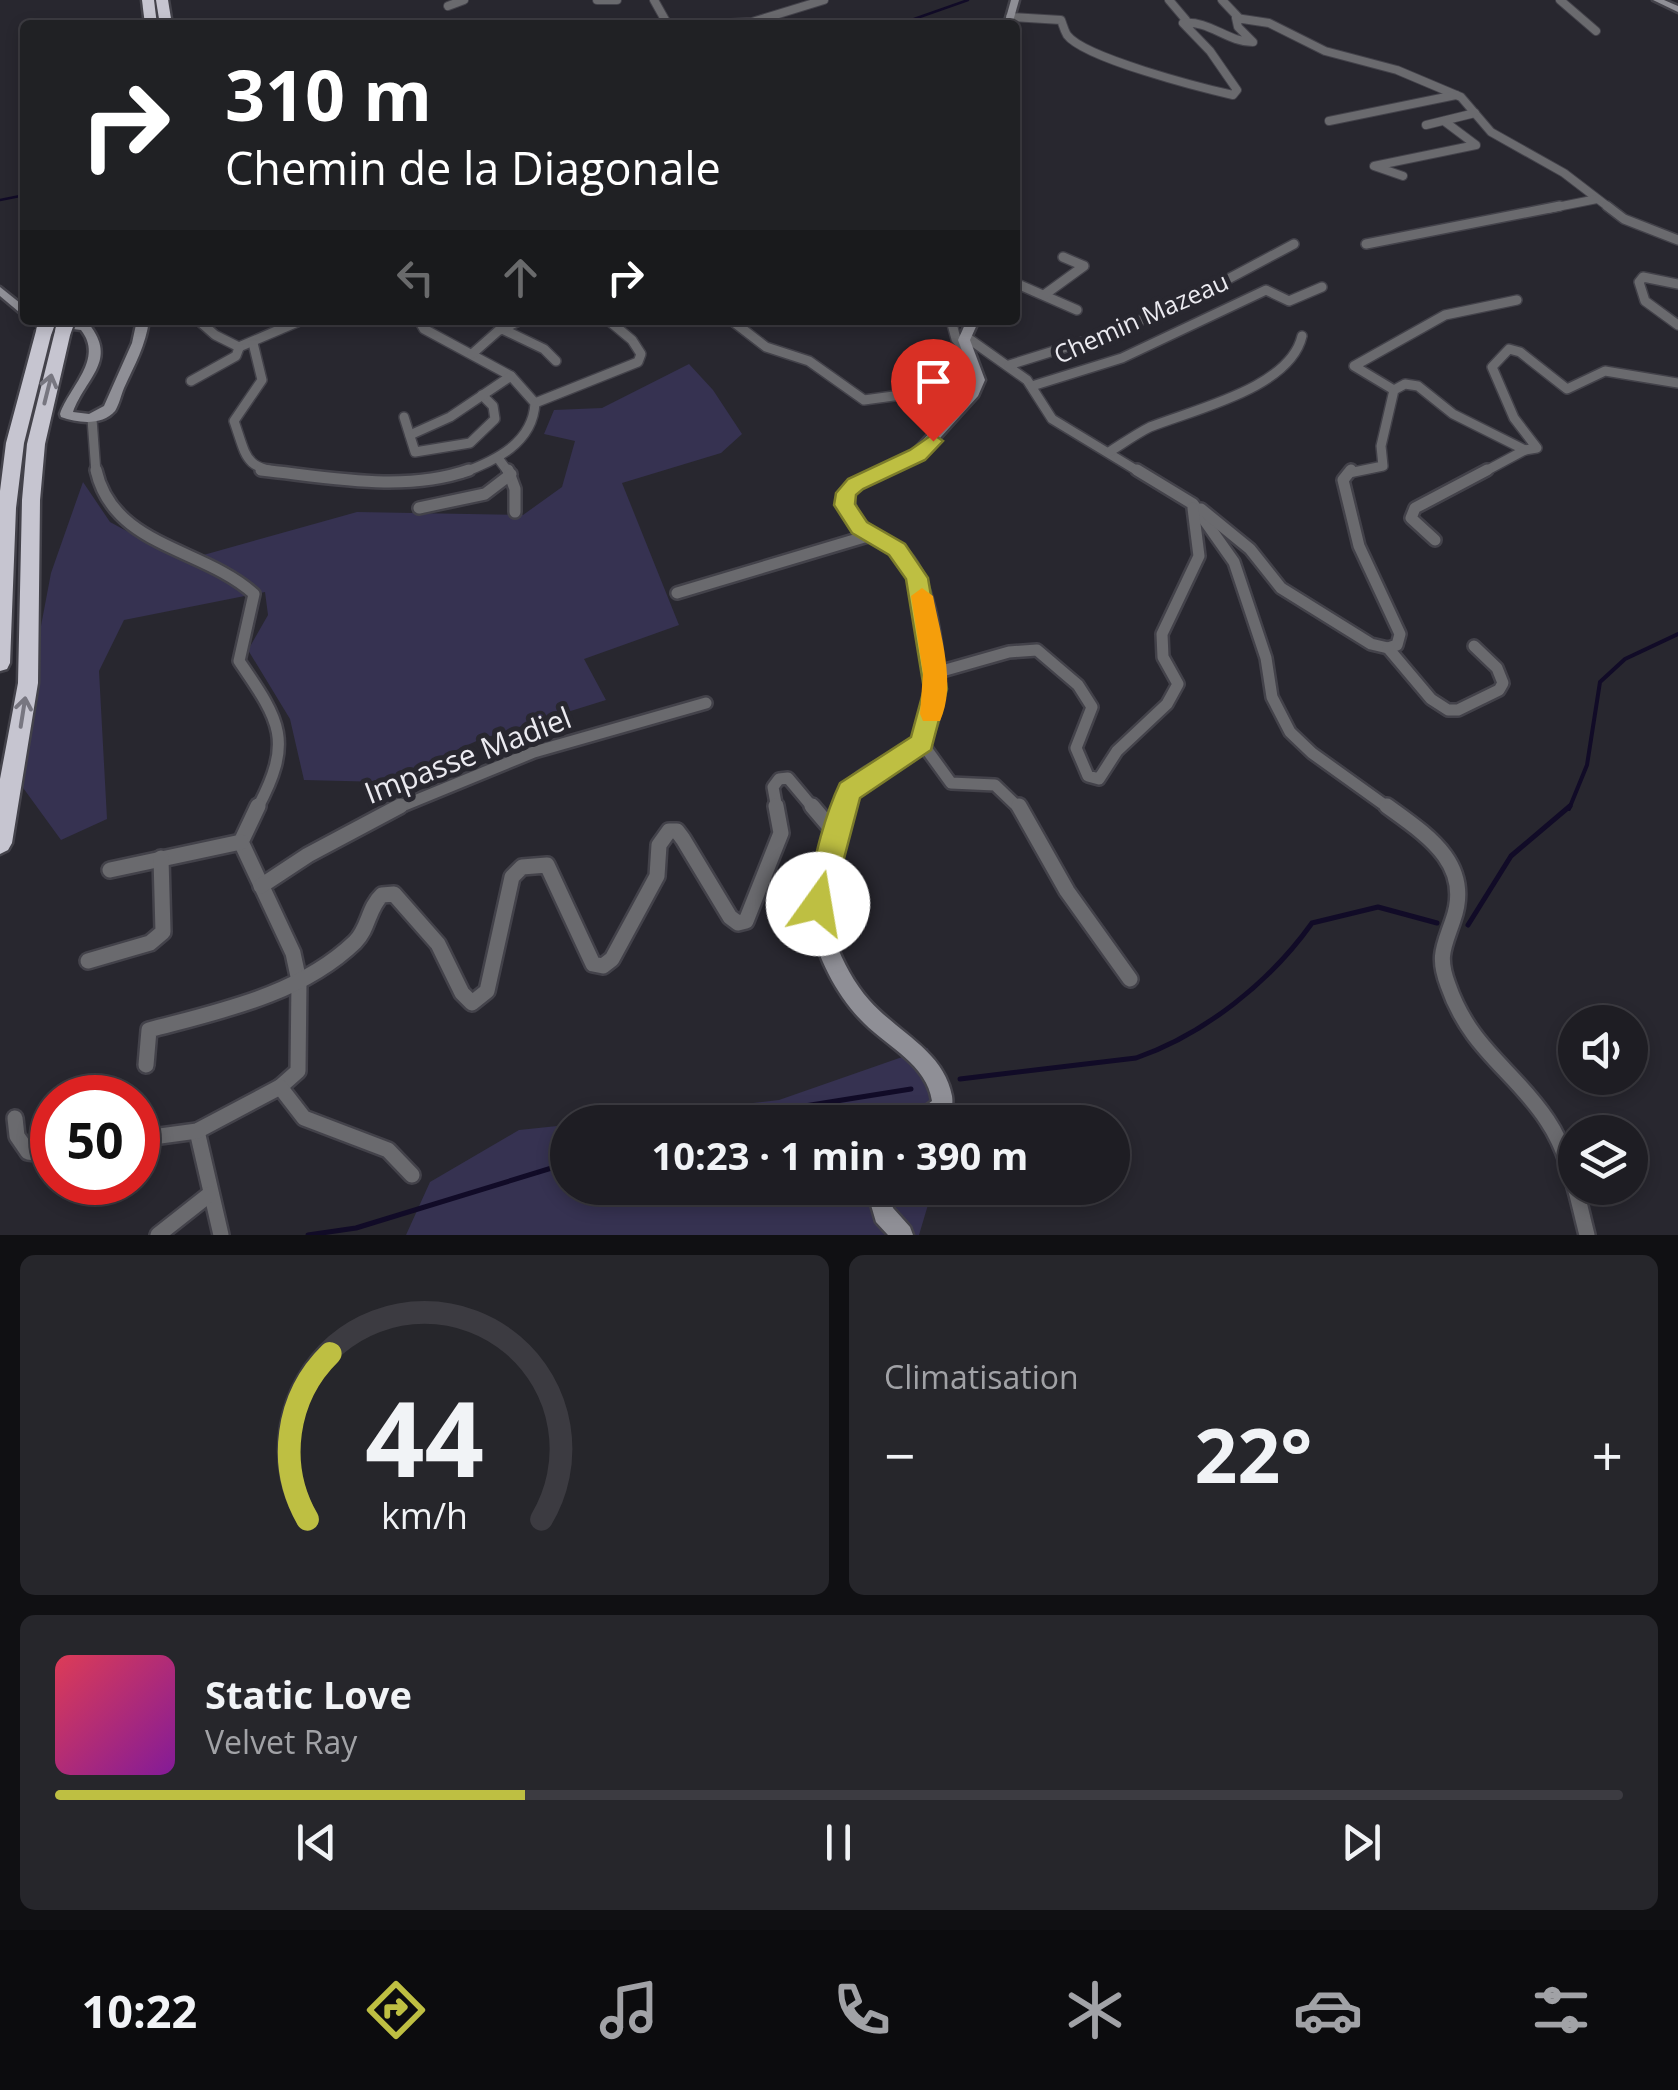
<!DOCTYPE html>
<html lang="fr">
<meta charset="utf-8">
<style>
:root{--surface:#1e1d23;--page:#26262b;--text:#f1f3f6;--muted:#a1a2a6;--line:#3c3b41;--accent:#bebf42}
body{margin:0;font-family:"Open Sans",sans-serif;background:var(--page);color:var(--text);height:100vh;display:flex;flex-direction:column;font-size:38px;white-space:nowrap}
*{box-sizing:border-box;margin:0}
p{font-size:32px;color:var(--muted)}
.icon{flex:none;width:55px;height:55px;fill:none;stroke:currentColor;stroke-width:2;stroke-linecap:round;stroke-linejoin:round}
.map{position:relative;height:1235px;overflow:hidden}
.side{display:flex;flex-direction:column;gap:20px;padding:20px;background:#101013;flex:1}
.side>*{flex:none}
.banner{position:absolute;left:20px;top:20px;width:1000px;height:305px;border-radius:10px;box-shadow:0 5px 15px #0003,0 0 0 2px var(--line);background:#202124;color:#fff;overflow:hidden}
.buttons{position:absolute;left:1558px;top:1005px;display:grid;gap:20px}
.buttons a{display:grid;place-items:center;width:90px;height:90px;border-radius:50%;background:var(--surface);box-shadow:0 5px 15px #0003,0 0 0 2px var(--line);font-size:50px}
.speed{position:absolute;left:30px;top:1075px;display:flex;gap:20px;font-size:50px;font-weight:700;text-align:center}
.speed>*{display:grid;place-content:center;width:130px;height:130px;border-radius:50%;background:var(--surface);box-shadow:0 5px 15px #0003,0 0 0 2px var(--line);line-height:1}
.speed .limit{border:15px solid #d22;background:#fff;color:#111}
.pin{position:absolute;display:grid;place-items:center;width:85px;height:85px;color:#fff;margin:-102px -42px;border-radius:50% 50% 50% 0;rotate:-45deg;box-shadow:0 0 10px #0007}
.pin .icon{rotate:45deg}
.me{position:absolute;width:110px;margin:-55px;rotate:13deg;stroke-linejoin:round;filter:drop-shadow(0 0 8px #0008)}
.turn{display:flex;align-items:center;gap:35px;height:210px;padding:0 40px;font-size:45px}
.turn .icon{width:130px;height:130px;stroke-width:2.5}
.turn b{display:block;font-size:70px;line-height:85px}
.lanes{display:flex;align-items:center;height:95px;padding:0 40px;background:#0003;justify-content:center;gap:50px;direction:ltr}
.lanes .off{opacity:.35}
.big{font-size:75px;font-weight:700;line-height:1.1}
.side .widget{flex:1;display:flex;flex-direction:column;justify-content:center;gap:15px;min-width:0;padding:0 35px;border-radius:15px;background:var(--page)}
.side .dial{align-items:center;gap:0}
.dial svg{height:260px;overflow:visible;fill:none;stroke:var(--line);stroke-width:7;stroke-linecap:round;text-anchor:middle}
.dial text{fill:var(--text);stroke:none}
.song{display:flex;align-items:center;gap:30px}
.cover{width:120px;height:120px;border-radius:15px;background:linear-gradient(135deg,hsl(350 70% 55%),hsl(290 70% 35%))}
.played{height:10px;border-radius:5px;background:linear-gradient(90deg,var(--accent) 30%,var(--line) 30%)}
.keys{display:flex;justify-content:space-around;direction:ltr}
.heat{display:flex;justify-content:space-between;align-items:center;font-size:55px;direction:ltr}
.side .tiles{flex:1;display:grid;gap:20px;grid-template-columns:1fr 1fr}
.widget:last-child{grid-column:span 2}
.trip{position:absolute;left:550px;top:1105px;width:580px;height:100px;border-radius:50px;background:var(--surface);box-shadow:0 5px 15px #0003,0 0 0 2px var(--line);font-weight:700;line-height:100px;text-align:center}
.dock{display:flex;height:160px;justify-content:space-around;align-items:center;background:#0c0c0e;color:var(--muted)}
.dock .icon{width:70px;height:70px}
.dock .current{color:var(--accent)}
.dock b{font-size:45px;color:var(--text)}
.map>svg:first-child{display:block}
.green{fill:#363251}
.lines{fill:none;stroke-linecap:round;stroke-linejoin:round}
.stream-far2{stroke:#110b27;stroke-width:2.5}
.stream-far1{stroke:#110b27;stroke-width:4}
.stream{stroke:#110b27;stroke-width:5}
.street-far3-casing{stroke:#43424a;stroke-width:10}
.street-far2-casing{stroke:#43424a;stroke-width:12}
.street-far1-casing{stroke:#43424a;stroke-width:16}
.street-casing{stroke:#43424a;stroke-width:20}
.secondary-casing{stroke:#43424a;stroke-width:5}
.highway-casing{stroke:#43424a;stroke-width:5}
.street-far3{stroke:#6a6a6e;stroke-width:8}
.street-far2{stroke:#6a6a6e;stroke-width:9}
.street-far1{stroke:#6a6a6e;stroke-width:11}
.street{stroke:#6a6a6e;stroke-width:15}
.secondary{fill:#8f8f96;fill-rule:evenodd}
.highway{fill:#c6c5d0;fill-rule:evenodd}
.highway-bridge-casing{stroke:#43424a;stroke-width:20;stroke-linecap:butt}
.highway-bridge{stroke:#c6c5d0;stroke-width:16}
.oneway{stroke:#777680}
.route{fill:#bebf42;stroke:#7c7c2b;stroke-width:2.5}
.slow{fill:#f59e0b}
.labels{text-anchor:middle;stroke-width:10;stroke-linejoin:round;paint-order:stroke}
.far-street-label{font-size:25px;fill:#ebeaf0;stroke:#28272f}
.street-label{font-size:30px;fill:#ebeaf0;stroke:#28272f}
</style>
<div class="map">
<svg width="1678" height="1235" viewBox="0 0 1678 1235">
<rect width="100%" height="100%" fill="#28272f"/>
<g class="green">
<polygon points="689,364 713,390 742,434 721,453 622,483 679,625 584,659 606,700 481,739 385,782 304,780 290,719 248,650 268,615 265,592 124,620 99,671 107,819 61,840 13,774 51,573 83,482 110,522 182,561 357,512 523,515 562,487 575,441 544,434 554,410 602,408"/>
<polygon points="928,1048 942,1122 585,1122 779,1100"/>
<polygon points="567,1125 568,1188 933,1188 919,1235 406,1235 430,1182 519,1130"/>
</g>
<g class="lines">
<g class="stream-far2">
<polyline points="897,25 968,0"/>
<polyline points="0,200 25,195"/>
</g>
<polyline class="stream-far1" points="1569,809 1587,765 1600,682 1625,659 1678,634"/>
<g class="stream">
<polyline points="1468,925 1511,856 1570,806"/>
<path d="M 960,1079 L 1136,1058 C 1205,1034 1270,982 1312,923 L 1378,907 L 1437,923"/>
<polyline points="705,1122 911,1089"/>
<polyline points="308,1235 356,1228 568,1163"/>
</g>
<defs>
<g id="street-far3">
<polyline points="597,0 617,0"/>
<polyline points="654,0 668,25"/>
<polyline points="1169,0 1186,20"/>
<polyline points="1222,0 1238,17"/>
<polyline points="1560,0 1596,31"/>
<polyline points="448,6 464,0"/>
<path d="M 1010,17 L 1061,20 C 1063,25 1064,30 1067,35 C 1084,58 1202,88 1233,95 L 1237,90 L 1210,51 L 1183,23 C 1209,20 1227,42 1253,42 L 1238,27 L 1236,18 L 1269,23 L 1325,51 L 1397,70 L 1461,97 L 1491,132 L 1564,173 L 1611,209"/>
<polyline points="688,25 752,22 824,0"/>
<polyline points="970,25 980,25"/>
<polyline points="1329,121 1456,95"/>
<polyline points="1426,125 1475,113"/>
<polyline points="1403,176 1374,166 1476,145 1444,121"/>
<polyline points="1547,209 1597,199"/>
</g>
<g id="street-far2">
<polyline points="1607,206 1624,219 1678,240"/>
<polyline points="1366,244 1560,206"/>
<polyline points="1015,283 1077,310"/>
<polyline points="1678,284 1643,277 1639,282 1645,301 1678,325"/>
<polyline points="1044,295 1084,266 1063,257"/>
<polyline points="198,320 215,335 239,347 302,320"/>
<path d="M 419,320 L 424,329 L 511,376 L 535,403 C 533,443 495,461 462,473"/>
<polyline points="731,320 766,347 809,361 864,400 953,388 974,393"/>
<polyline points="951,320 956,339 966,351"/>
<polyline points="502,329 544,349 556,361"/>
<polyline points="965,336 1027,380 1052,419 1141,473"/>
<path d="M 253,343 L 262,380 L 234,421 C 247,458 244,469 287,473"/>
<polyline points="472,354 498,331 521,320"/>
<polyline points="1009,365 1105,335 1183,303 1294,244"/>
<polyline points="191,381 236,356 239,348"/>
<polyline points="1032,386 1122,358 1266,290 1289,301 1322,287"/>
<polyline points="1394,390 1354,366 1445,315 1517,300"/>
<polyline points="535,403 638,362 641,354 632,340 608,320"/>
<polyline points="404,417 415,452 470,443 495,419 493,406 482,395"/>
<polyline points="92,419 96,473"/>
<polyline points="410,435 450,417 511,376"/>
<path d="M 1109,452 C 1122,444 1136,434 1150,427 C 1195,409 1290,388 1302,336"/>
<polyline points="498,458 509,473"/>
<polyline points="1349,473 1383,466 1381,446 1394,390 1405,384 1418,386 1453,414 1525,450 1537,448 1514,418 1492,367 1509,349 1520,352 1567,389 1605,371 1678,383"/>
<polyline points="1482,473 1525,450"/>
</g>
<g id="street-far1">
<path d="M 96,470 C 113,547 204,548 254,594 L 239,661 C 280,721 294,740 257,809"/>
<path d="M 261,470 C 328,477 403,493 469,470"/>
<polyline points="508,470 515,489 515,512"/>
<polyline points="1137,470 1193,504 1234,562 1266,658 1272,697 1290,732 1312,753 1390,809"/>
<polyline points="419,508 485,494 511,474"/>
<polyline points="1201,509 1250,549 1281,588 1371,644 1388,648 1397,645 1400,634 1359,546 1343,480 1351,470"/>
<polyline points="1435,540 1411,518 1415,508 1487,470"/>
<polyline points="677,593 871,535"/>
<polyline points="1388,648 1431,699 1448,710 1458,710 1499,690 1503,683 1497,668 1474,646"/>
<polyline points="935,673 1009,652 1037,650 1078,685 1092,707 1076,748 1088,776 1099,779 1117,751 1167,704 1178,684 1163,657 1162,634 1199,556 1193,508"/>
<polyline points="922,743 951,783 995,785 1020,809"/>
<polyline points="395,809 534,752 706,703"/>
<polyline points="777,809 773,787 779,779 788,778 814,809"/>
</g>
<g id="street">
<polyline points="258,806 241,842 293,953 299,981 298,1071 280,1087"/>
<polyline points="812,806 829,826 836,828"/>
<polyline points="1019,806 1067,891 1130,979"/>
<path d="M 1387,806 C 1427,835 1473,864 1453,920 C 1444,947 1437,956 1448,985 C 1470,1049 1514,1070 1547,1120 C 1570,1154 1577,1196 1587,1235"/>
<polyline points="110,870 241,842"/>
<polyline points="261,886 308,855 400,806"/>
<polyline points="88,961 150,943 163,932 161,858"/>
<path d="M 146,1065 L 149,1030 C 220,1011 300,995 355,942 C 369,928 368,908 382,895 L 394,894 L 438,944 L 462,993 L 472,1003 L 487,991 L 512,877 L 522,867 L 547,865 L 593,964 L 603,966 L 612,959 L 657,876 L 659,845 L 669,831 L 677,831 L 683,839 L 730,917 L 738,923 L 746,921 L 781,833 L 776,806"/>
<polyline points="15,1118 17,1136 28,1152 52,1155"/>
<polyline points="197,1131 221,1235"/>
<polyline points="138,1139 197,1131 280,1087 304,1118 388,1150 412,1175"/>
<polyline points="158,1235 210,1194"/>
</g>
<g id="secondary">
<polygon points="1011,0 1019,0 1012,25 1004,25"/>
<polygon points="1653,0 1664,0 1678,6 1678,12"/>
<polygon points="0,287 25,307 25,317 0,296"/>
<path d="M 30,320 L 61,320 L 89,324 C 118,361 86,377 73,412 L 89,414 L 104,406 L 132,343 L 137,320 L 149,320 C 146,345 134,366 124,388 C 121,395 119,405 115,411 C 102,426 78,423 61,417 L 60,414 C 70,386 104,359 81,330 L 36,324 Z"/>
<path d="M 967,320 L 979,320 L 970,340 L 985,380 L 978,396 L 922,458 L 860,487 L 853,494 C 855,533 893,531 913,557 C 938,591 949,671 940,712 C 929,768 896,757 863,789 C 836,814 822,908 835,941 C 843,962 854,983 869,1000 C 897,1032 944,1051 952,1096 C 956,1123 930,1122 910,1122 L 913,1115 L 932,1101 C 927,1065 888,1047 864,1023 C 839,999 817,958 811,924 C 806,892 826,803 850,779 C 878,752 915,757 925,711 C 932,674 925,593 901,563 C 879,534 841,539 839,493 L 850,481 L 912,452 L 968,391 L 973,380 L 958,340 Z"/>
<polygon points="866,1188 887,1188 893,1208 910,1227 913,1235 888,1235 876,1222"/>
</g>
<g id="highway">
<polygon points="142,0 154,0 157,25 145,25"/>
<polygon points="156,0 168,0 172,25 160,25"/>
<polygon points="44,326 52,331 24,443 16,508 10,663 7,669 0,671 0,491 6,443 36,331"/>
<polygon points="63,326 71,331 45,444 40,500 38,683 12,843 8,850 0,854 0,779 18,683 22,500 27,444 55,331"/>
</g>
</defs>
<use href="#street-far3" class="street-far3-casing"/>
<use href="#street-far2" class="street-far2-casing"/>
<use href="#street-far1" class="street-far1-casing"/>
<use href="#street" class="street-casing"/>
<use href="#secondary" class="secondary-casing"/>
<use href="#highway" class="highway-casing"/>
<use href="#street-far3" class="street-far3"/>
<use href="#street-far2" class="street-far2"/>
<use href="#street-far1" class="street-far1"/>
<use href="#street" class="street"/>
<use href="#secondary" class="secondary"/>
<use href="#highway" class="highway"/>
<defs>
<g id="highway-bridge">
<polyline points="44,331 48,320"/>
<polyline points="63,331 67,320"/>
</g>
</defs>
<use href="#highway-bridge" class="highway-bridge-casing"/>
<use href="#highway-bridge" class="highway-bridge"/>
</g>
<defs><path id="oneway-shaft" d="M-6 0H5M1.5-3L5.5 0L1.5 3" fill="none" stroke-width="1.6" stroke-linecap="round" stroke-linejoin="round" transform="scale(2.5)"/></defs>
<g class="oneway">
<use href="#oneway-shaft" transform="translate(48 389) rotate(-76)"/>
<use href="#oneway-shaft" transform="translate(23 712) rotate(-81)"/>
</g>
<path class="route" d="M 933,434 L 943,441 L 925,460 L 863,489 L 856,495 L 855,504 L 867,522 L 905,544 L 928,578 L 947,689 L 931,750 L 860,798 L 832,904 L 828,913 L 818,917 L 809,913 L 805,904 C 814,863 822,821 840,783 L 911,737 L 924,689 L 906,579 L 889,555 L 852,533 L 834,505 L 836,493 L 848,479 L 910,450 Z"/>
<path class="slow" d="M 922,588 L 933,596 C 940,633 957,685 940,721 L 923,721 L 920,714 L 923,673 L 911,596 Z"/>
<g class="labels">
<g class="far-street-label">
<text transform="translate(1141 318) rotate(-24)" y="9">Chemin Mazeau</text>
</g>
<g class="street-label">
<text transform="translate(468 756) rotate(-21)" y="10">Impasse Madiel</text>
</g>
</g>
</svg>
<div class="buttons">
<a><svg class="icon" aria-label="sound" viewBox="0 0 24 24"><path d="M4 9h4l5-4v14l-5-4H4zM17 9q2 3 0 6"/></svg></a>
<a><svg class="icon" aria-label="layers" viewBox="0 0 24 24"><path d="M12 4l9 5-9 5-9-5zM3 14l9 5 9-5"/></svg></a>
</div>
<div class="speed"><div class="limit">50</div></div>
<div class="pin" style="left:933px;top:441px;background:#d93025"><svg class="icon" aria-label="arrive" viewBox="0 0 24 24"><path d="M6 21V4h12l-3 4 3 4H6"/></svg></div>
<svg class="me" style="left:818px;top:904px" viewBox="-20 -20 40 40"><circle r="19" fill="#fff"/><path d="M0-13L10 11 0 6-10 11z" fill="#bebf42"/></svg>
<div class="trip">10:23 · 1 min · 390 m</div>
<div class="banner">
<div class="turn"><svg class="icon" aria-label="right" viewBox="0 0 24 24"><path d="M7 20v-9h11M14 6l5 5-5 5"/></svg><div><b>310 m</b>Chemin de la Diagonale</div></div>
<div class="lanes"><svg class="icon off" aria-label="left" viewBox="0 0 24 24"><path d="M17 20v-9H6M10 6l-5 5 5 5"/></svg><svg class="icon off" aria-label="ahead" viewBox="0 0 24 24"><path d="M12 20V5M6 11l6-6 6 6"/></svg><svg class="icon" aria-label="right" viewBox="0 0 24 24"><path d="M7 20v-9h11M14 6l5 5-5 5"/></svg></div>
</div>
</div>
<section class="side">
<div class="tiles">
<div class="widget dial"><svg viewBox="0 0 100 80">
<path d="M14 69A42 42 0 1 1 86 69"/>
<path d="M14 69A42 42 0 0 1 21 18" stroke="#bebf42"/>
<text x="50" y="56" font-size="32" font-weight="700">44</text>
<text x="50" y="72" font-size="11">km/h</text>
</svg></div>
<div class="widget"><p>Climatisation</p>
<div class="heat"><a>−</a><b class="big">22°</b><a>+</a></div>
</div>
<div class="widget">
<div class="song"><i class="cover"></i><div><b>Static Love</b><p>Velvet Ray</p></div></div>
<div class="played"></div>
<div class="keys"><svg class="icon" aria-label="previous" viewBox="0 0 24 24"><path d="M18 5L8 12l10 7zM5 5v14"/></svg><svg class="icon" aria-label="pause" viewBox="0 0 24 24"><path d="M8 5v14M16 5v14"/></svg><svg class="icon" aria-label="next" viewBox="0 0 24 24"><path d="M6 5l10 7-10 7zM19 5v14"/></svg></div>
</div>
</div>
</section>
<nav class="dock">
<b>10:22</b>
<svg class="icon current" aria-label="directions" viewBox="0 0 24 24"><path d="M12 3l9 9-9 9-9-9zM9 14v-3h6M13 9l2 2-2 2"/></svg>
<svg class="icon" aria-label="music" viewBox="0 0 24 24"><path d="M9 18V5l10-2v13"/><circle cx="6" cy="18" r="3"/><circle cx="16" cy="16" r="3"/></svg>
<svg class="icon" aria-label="phone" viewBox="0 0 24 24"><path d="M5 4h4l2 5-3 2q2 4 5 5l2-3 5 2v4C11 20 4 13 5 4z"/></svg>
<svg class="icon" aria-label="climate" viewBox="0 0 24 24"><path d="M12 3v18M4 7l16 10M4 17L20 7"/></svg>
<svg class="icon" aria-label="car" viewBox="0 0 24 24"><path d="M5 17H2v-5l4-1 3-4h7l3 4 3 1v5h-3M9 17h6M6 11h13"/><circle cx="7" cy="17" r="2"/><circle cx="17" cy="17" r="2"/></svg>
<svg class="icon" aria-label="filters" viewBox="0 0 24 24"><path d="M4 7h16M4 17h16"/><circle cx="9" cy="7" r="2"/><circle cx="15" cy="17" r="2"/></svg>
</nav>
